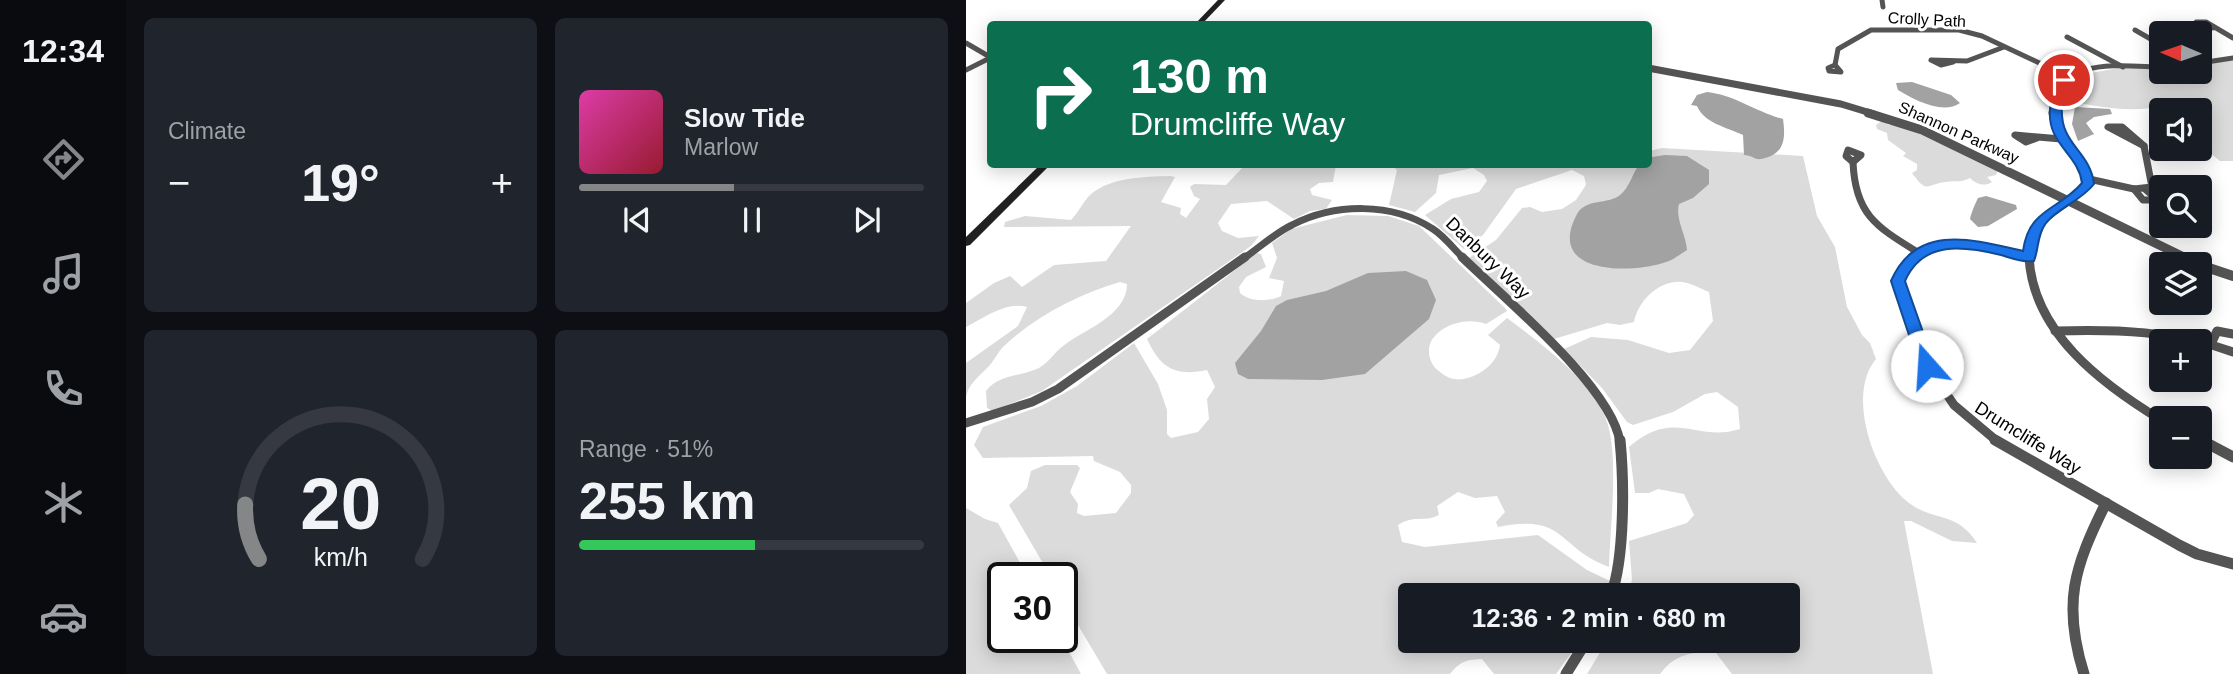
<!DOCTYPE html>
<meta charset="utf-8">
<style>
:root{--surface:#171b24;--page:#20242c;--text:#f1f3f6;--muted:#9ea1a6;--line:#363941;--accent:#858687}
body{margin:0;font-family:Helvetica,sans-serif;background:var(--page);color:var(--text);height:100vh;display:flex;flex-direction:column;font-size:26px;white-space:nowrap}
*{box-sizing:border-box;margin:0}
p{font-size:23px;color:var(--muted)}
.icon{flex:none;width:38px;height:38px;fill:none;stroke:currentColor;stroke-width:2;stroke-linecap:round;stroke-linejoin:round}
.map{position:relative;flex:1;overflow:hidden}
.details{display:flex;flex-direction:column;gap:18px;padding:18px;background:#0d0f14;width:840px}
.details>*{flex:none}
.guide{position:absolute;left:21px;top:21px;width:665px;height:147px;border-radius:7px;box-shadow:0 4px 18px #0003;background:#0b6e4f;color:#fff;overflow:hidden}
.needle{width:46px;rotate:272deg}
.tools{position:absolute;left:1183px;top:21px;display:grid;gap:14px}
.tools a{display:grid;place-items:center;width:63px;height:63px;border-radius:7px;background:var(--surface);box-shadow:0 4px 18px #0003;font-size:35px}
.speed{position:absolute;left:21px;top:562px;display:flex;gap:14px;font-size:35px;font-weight:700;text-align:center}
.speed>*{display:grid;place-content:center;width:91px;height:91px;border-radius:50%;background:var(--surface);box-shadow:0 4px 18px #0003;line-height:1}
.speed .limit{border:4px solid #111;border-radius:10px;background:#fff;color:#111}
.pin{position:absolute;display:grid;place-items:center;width:60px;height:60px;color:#fff;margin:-30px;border:4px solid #fff;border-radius:50%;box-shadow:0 2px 7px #0007}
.me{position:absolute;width:77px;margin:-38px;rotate:341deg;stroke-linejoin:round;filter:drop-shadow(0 0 5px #0008)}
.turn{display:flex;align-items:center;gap:24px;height:147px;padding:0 28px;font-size:32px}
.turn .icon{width:91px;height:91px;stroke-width:2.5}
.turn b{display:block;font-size:49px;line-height:60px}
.big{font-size:52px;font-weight:800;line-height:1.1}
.details .widget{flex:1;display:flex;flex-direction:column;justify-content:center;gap:10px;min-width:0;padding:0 24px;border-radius:10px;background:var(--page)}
.details .dial{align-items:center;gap:0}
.dial svg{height:182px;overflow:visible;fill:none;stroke:var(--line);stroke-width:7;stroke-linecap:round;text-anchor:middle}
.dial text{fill:var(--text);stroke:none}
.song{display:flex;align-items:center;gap:21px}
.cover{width:84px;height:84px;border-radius:10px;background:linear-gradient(135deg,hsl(320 70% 55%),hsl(350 70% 35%))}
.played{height:7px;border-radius:4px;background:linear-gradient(90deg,var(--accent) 45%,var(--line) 45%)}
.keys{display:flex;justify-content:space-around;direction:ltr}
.heat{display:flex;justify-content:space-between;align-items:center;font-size:38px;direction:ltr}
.charge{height:10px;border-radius:5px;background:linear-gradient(90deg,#34c759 51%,var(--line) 0)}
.details .tiles{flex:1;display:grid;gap:18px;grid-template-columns:repeat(2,1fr)}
.trip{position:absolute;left:432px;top:583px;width:402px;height:70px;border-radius:7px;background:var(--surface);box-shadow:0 4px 18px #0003;font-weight:800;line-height:70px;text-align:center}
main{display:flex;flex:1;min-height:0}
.tabs{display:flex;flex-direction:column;width:126px;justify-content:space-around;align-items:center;background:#090b0e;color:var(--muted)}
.tabs .icon{width:49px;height:49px}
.tabs .active{color:var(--accent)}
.tabs b{font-size:32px;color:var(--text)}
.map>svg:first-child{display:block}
.green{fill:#dbdbdb}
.water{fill:#a2a2a2}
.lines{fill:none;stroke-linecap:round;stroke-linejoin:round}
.minor-far3{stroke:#545454;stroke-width:5}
.minor-far2{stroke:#545454;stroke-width:7}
.minor-far1{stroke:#545454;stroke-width:9}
.minor{stroke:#545454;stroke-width:11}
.tertiary-far2{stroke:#545454;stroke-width:7}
.tertiary-far1{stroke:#545454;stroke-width:9}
.tertiary{stroke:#545454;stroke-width:10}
.secondary{fill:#212121;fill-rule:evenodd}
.route{fill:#1a73e8;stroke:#114b97;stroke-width:2}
.labels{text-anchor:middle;stroke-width:6;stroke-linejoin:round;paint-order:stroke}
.far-street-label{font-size:16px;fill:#000;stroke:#fff}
.street-label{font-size:18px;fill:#000;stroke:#fff}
</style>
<main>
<nav class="tabs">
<b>12:34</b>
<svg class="icon active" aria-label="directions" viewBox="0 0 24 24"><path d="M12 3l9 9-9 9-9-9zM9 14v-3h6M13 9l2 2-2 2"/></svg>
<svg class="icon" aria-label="music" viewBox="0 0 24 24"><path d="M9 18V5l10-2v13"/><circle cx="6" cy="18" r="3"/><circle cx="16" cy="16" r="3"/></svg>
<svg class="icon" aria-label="phone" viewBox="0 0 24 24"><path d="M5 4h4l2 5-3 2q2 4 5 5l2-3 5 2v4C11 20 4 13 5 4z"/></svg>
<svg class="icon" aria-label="climate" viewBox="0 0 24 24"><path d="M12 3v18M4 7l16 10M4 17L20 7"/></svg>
<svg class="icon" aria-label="car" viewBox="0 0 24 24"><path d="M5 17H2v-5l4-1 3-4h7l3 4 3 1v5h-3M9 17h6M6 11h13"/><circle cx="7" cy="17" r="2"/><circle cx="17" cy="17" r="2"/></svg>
</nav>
<section class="details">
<div class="tiles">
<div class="widget"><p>Climate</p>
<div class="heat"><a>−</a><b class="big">19°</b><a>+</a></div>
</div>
<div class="widget">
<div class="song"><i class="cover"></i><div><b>Slow Tide</b><p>Marlow</p></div></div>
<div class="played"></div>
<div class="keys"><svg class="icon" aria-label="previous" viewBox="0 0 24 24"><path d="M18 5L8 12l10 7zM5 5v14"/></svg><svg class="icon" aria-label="pause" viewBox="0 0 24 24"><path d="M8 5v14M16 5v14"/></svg><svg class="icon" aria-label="next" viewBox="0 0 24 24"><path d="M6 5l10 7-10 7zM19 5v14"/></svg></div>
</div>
<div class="widget dial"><svg viewBox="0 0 100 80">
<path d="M14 69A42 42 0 1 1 86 69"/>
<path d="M14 69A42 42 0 0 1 8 45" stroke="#858687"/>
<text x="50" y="56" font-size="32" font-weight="700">20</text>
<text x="50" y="72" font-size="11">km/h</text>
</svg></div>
<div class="widget"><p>Range · 51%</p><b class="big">255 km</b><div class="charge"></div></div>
</div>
</section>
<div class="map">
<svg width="1267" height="674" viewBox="0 0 1267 674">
<rect width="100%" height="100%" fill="#fff"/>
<g class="green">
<path d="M 1267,59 L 1267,161 L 1254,161 L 1234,145 L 1234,110 L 1195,110 L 1195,115 L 1186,108 C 1154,112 1121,105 1090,98 L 1104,77 L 1157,67 L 1195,67 L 1195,72 L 1234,72 L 1234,63 Z"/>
<path d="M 916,121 L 923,125 L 934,125 L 1032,170 L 1030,175 L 1021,177 L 1026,182 C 1018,187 1010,184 1004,178 C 994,183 993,180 979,182 C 960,184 962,195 946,173 L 951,170 L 951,164 L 937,156 L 940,153 L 922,140 L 921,133 L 911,129 L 910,125 Z"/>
<path d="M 696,148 L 837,156 L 851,216 L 869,247 L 881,307 L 896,335 L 904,343 L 910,359 C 879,396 909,477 943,503 C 968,522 991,511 1011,543 L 986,541 L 945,521 L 938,521 L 967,674 L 766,674 L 750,653 C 728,650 707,655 694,674 L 621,674 L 641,641 L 822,640 L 822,595 L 661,595 L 666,580 L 663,541 L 721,523 L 728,515 L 718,494 L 692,489 L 683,493 L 669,493 L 663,447 C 709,407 730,443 774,429 L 772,407 L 751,392 L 739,394 L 707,412 L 667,425 L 661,422 L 636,388 L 598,349 L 625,337 L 662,340 L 703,353 L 724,350 L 747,321 L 743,292 C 735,289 725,283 716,282 C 693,280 672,301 668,322 L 654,325 L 641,323 L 588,339 L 503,258 L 530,240 L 556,208 L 564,207 L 576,212 L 596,209 L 610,200 L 620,185 L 618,176 L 606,170 L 550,189 L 517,235 L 498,249 L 459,215 L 485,199 L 513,192 L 521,181 L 518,175 L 507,168 L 473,175 L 470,193 L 449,212 L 423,205 L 431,170 L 425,165 L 682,164 L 683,151 Z"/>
<path d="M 279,165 L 370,165 L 367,182 L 353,183 L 344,189 L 346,195 L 366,200 L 360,209 L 344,211 L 328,219 L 301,201 L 265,204 L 252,223 L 256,231 L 272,238 L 293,236 L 285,246 L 76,391 L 27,411 L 21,408 L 20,391 C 33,374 54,377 73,368 C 82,363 89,352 97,346 C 117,330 161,316 161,284 L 154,282 C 113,294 68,317 37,347 C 32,352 29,359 24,365 C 15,375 1,384 0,399 L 0,363 L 52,326 L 61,307 C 41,301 17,318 0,327 L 0,303 L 28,283 L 44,276 L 56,287 L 88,265 L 140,261 L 165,226 L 38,227 L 39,222 L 59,216 L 105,220 C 113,212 118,200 125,194 C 146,177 177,177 204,176 L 209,177 L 195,202 L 215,208 L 214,214 L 220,218 L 234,199 L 228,196 L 224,187 L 228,184 L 260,185 Z"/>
<path d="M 381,215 L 422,216 L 453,226 L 539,308 L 541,311 L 520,324 C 493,313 446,336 469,368 C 474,372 481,378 488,379 C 507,382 532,365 534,345 L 522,335 L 541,318 C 573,342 629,383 641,422 C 653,457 644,528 643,567 C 591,548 601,513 532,527 L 530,522 L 539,512 L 531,496 L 509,498 L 492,492 L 471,506 L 473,515 C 458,523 449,514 432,525 L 436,542 L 459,547 L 572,535 L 621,570 L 646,582 L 639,595 L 444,595 L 444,640 L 614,641 L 590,674 L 528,674 L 516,659 C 501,659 493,662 484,674 L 141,674 L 96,598 L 96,578 L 85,577 L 43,505 L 61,488 L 65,471 L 79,465 L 111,465 L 114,468 L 104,492 L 112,504 L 111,513 L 118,516 L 150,513 L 165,493 L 165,485 L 154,472 L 128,461 L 127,456 L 17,458 L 8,445 L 17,427 L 75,406 L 111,386 L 168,343 L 192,384 L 201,410 L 201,434 L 205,438 L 232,432 L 243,419 L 241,399 L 249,387 L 241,370 C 208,377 194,367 181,339 L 291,253 L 295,254 L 300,267 L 280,277 L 273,287 L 274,293 C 284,302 303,302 315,296 L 318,281 L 303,278 L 311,258 L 306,243 L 325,229 Z"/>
<polygon points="0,508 19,519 32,523 62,577 37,578 37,637 95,637 115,674 0,674"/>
</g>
<g class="water">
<path d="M 946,82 L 985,95 L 994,103 C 977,115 948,100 932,90 L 930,83 Z"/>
<path d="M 741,92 C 769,95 790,112 817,119 C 820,140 818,155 795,159 C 788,160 786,155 778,155 L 777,135 C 760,127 738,123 731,106 L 725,105 L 731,95 Z"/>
<polygon points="1109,107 1144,109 1146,114 1128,117 1120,123 1128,134 1112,141 1106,124"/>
<path d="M 699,155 L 721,156 L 743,170 L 743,184 L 727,198 L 713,204 C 709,219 720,234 721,250 C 713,255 706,261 697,263 C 662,274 579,274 611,214 C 620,198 642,205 654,195 C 664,187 666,174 673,165 L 682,164 L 686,157 Z"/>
<path d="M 1020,196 L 1050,205 L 1051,209 L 1022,226 L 1012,227 L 1004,219 C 1005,213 1010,202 1012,198 Z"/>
<polygon points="440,271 461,280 470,300 463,319 399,374 356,380 282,379 272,374 269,363 295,331 310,306 321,300 360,291 402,273"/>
</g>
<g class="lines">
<g class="minor-far3">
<polyline points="916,0 917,7"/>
<polyline points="1247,28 1230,22 1240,22 1267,38"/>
<polyline points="1169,30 1195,45"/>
<polyline points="1101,37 1157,67"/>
<polyline points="0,43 24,57"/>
<polyline points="987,62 975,65 965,60 1001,61 1038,47"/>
<polyline points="1234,63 1267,58"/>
<polygon points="869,65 875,72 863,71 862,68"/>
<polyline points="869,65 872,49 905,30 993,30 1016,36 1103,77"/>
<polyline points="0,70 24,58"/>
<path d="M 1086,114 C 1092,56 1150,66 1195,67"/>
</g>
<g class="minor-far2">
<polygon points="1142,127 1156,127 1178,146"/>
<polyline points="1071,138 1060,142 1049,135 1095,139"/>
<polygon points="882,150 895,155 887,162 880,156"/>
<path d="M 887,162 C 889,215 911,227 953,253"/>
<polyline points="1123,179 1168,189 1186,187 1178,146"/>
<polyline points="1168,189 1177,200 1192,200 1179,189"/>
<path d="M 277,259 C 293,248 309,233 326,225 C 369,203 426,202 467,229 C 478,236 488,249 498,259"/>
<path d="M 945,259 C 977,230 1026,247 1063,258"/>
<path d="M 1063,259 C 1062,208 1106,214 1123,179 C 1114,154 1090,139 1086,113"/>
</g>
<g class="minor-far1">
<path d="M 496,257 C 539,299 646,387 654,442"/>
<polyline points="947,257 935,271 933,288 965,371 988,405 1032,442"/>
<polyline points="1060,257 1063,258"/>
<path d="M 1063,257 C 1067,333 1136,384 1195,420"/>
<path d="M 1089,331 C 1150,329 1209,331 1267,352"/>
<polyline points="1245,344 1251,331 1267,334"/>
<polyline points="0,423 66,402 92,389 279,257"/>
<polyline points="1234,440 1238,442"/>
</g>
<g class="minor">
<polyline points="1029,440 1213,545 1231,554 1267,564"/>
<polyline points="1235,440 1267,457"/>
<path d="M 645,595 C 659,558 658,480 654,440"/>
<polyline points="600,674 621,640"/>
<path d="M 1118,674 C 1096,604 1108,567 1140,503"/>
</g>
<polyline class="tertiary-far2" points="682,68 875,104 908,114"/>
<polyline class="tertiary-far1" points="902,113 956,130 1222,259"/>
<g class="tertiary">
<polyline points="1219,257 1233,264"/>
<polyline points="1234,265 1267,276"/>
</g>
<g class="secondary">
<polygon points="252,0 259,0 236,24 229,24"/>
<polygon points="75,164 85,164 4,245 0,246 0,237"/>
</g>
</g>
<path class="route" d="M 1094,78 L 1103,80 C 1097,89 1097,96 1096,106 C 1093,145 1124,150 1128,184 C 1115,201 1093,207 1080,223 C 1071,235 1073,248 1068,261 C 1058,263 1045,258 1035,255 C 998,246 957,240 939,281 L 969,366 L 961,373 L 955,371 L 925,281 C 950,223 1006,239 1057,251 C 1063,208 1092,211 1116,183 C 1112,153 1081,145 1084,109 C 1086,97 1087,89 1094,78 Z"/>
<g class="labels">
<g class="far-street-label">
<text transform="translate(961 19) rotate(3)" y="6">Crolly Path</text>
<text transform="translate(993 132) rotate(24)" y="6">Shannon Parkway</text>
</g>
<g class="street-label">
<text transform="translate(522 258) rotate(44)" y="6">Danbury Way</text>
<text transform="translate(1062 438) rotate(32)" y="6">Drumcliffe Way</text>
</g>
</g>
</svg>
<div class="tools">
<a><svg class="needle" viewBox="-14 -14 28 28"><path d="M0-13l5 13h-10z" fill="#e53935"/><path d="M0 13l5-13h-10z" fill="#9ea1a6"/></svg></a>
<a><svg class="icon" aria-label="sound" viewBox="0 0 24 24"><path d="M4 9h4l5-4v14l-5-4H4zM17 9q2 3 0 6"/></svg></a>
<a><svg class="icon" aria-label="search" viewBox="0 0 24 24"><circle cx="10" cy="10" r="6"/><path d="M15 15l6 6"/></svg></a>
<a><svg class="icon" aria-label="layers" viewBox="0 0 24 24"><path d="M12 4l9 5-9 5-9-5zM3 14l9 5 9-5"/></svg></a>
<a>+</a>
<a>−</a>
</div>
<div class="speed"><div class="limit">30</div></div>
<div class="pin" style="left:1098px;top:80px;background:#d93025"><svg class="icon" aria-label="arrive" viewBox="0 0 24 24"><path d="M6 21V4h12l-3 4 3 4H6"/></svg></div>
<svg class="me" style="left:961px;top:366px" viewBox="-20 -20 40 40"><circle r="19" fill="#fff"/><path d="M0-13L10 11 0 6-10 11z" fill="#1a73e8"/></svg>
<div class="trip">12:36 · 2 min · 680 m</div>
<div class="guide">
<div class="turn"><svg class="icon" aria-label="right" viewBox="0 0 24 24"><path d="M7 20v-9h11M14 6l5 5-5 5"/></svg><div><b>130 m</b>Drumcliffe Way</div></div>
</div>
</div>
</main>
